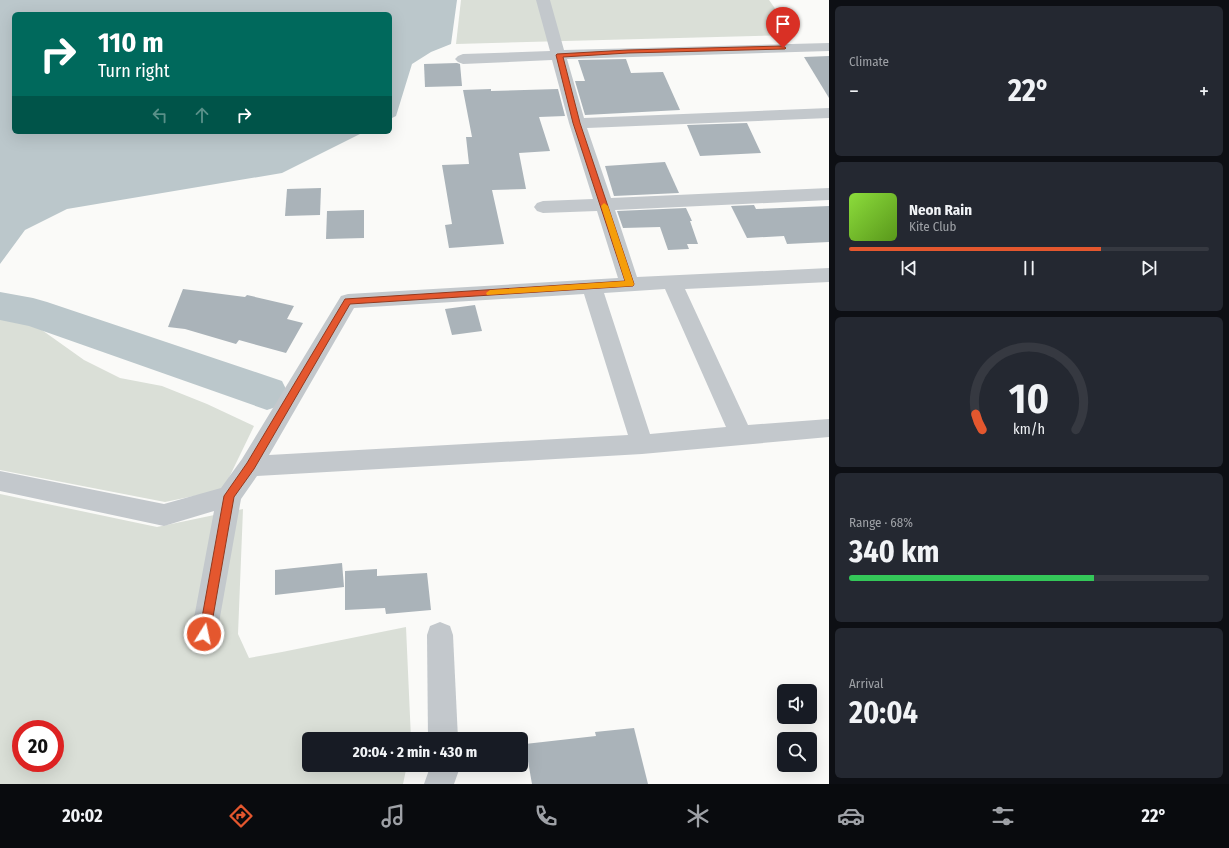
<!DOCTYPE html>
<meta charset="utf-8">
<style>
:root{--surface:#171b24;--page:#242831;--text:#f1f3f6;--muted:#9ea1a6;--line:#363941;--accent:#e4572e}
body{margin:0;font-family:"Fira Sans Condensed",sans-serif;background:var(--page);color:var(--text);height:100vh;display:flex;flex-direction:column;font-size:15px;white-space:nowrap}
*{box-sizing:border-box;margin:0}
p{font-size:13px;color:var(--muted)}
.icon{flex:none;width:22px;height:22px;fill:none;stroke:currentColor;stroke-width:2;stroke-linecap:round;stroke-linejoin:round}
.map{position:relative;flex:1;overflow:hidden}
.drawer{display:flex;flex-direction:column;gap:6px;padding:6px;background:#0d0f14;width:400px}
.drawer>*{flex:none}
.top-card{position:absolute;left:12px;top:12px;width:380px;height:122px;border-radius:6px;box-shadow:0 4px 16px #0002;background:#00695c;color:#fff;overflow:hidden}
.tools{position:absolute;left:777px;top:684px;display:grid;gap:8px}
.tools a{display:grid;place-items:center;width:40px;height:40px;border-radius:6px;background:var(--surface);box-shadow:0 4px 16px #0002;font-size:20px}
.speed{position:absolute;left:12px;top:720px;display:flex;gap:8px;font-size:20px;font-weight:700;text-align:center}
.speed>*{display:grid;place-content:center;width:52px;height:52px;border-radius:50%;background:var(--surface);box-shadow:0 4px 16px #0002;line-height:1}
.speed .limit{border:6px solid #d22;background:#fff;color:#111}
.pin{position:absolute;display:grid;place-items:center;width:34px;height:34px;color:#fff;margin:-41px -17px;border-radius:50% 50% 50% 0;rotate:-45deg;box-shadow:0 0 4px #0007}
.pin .icon{rotate:45deg}
.me{position:absolute;width:44px;margin:-22px;rotate:10deg;stroke-linejoin:round;filter:drop-shadow(0 0 3px #0008)}
.turn{display:flex;align-items:center;gap:14px;height:84px;padding:0 20px;font-size:18px}
.turn .icon{width:52px;height:52px;stroke-width:2.5}
.turn b{display:block;font-size:28px;line-height:34px}
.lanes{display:flex;align-items:center;height:38px;padding:0 20px;background:#0003;justify-content:center;gap:20px;direction:ltr}
.lanes .off{opacity:.35}
.big{font-size:30px;font-weight:700;line-height:1.1}
.drawer .tile{flex:1;display:flex;flex-direction:column;justify-content:center;gap:6px;min-width:0;padding:0 14px;border-radius:6px;background:var(--page)}
.drawer .dial{align-items:center;gap:0}
.dial svg{height:104px;overflow:visible;fill:none;stroke:var(--line);stroke-width:7;stroke-linecap:round;text-anchor:middle}
.dial text{fill:var(--text);stroke:none}
.song{display:flex;align-items:center;gap:12px}
.cover{width:48px;height:48px;border-radius:6px;background:linear-gradient(135deg,hsl(90 70% 55%),hsl(90 70% 35%))}
.played{height:4px;border-radius:2px;background:linear-gradient(90deg,var(--accent) 70%,var(--line) 70%)}
.keys{display:flex;justify-content:space-around;direction:ltr}
.heat{display:flex;justify-content:space-between;align-items:center;font-size:22px;direction:ltr}
.charge{height:6px;border-radius:3px;background:linear-gradient(90deg,#34c759 68%,var(--line) 0)}
.trip{position:absolute;left:302px;top:732px;width:226px;height:40px;border-radius:6px;background:var(--surface);box-shadow:0 4px 16px #0002;font-weight:700;line-height:40px;text-align:center}
.menu{display:flex;height:64px;justify-content:space-around;align-items:center;background:#090b0e;color:var(--muted)}
.menu .icon{width:28px;height:28px}
.menu .active{color:var(--accent)}
.menu b{font-size:18px;color:var(--text)}
main{display:flex;flex:1;min-height:0}
.map>svg:first-child{display:block}
.green{fill:#dadfd7;fill-rule:evenodd}
.water{fill:#bbc7cb}
.lines{fill:none;stroke-linecap:round;stroke-linejoin:round}
.river{fill:#bbc7cb;fill-rule:evenodd}
.building{fill:#aab3b9}
.minor{fill:#c3c8cc;fill-rule:evenodd}
.route{fill:#e4572e;stroke:#94391e}
.slow{fill:#f59e0b}
</style>
<main>
<div class="map">
<svg width="829" height="784" viewBox="0 0 829 784">
<rect width="100%" height="100%" fill="#fafaf8"/>
<g class="green">
<polygon points="461,0 769,0 794,35 456,44"/>
<polygon points="0,317 32,323 84,360 120,378 162,386 207,404 254,426 223,490 165,502 0,470"/>
<path d="M 0,494 L 157,527 L 243,509 L 238,634 L 249,658 L 282,652 L 406,627 L 411,739 L 309,739 L 309,765 L 407,765 L 403,784 L 0,784 ZM 21,729 L 55,729 L 55,763 L 21,763 Z"/>
</g>
<polygon class="water" points="0,0 457,0 451,44 431,52 412,64 396,116 390,119 390,14 14,14 14,132 364,132 282,173 67,209 25,230 0,264"/>
<g class="lines">
<polygon class="river" points="0,292 33,298 47,302 282,381 288,393 282,405 267,410 29,326 0,320"/>
</g>
<g class="building">
<polygon points="829,56 829,98 804,57"/>
<polygon points="626,59 631,73 663,72 680,110 585,115 575,81 585,81 578,60"/>
<polygon points="457,63 460,64 462,86 425,87 424,64"/>
<polygon points="491,89 491,91 558,89 565,116 539,117 550,151 519,153 526,189 492,190 504,244 449,248 445,225 452,224 442,165 469,164 466,137 472,137 463,90"/>
<polygon points="747,123 761,153 700,156 687,125"/>
<polygon points="665,162 679,193 614,196 605,166"/>
<polygon points="321,188 320,215 285,216 287,189"/>
<polygon points="754,205 756,209 829,206 829,242 787,244 784,236 747,238 731,206"/>
<polygon points="686,208 692,221 690,221 698,244 687,244 689,249 668,250 660,227 623,228 617,211"/>
<polygon points="364,210 364,238 326,239 327,211"/>
<polygon points="183,289 245,297 247,295 294,306 287,319 303,323 286,353 239,340 236,344 185,329 168,327"/>
<polygon points="475,305 482,331 452,335 445,309"/>
<polygon points="342,563 344,587 275,595 275,570"/>
<polygon points="377,569 377,576 427,573 431,610 386,614 385,608 345,610 345,571"/>
<polygon points="634,728 648,784 532,784 525,744 596,736 595,732"/>
</g>
<g class="lines">
<g class="minor">
<path d="M 536,0 L 550,0 L 564,50 L 829,43 L 829,51 L 567,59 L 584,118 L 829,108 L 829,118 L 587,128 L 611,198 L 829,188 L 829,200 L 615,210 L 637,277 L 829,268 L 829,282 L 685,289 L 748,425 L 829,419 L 829,437 L 642,454 L 257,476 L 241,499 L 217,634 L 214,643 L 204,647 L 194,643 L 191,634 L 214,511 L 164,526 L 0,491 L 0,471 L 164,504 L 221,488 L 242,459 L 341,296 L 348,294 L 618,278 L 597,211 L 543,213 L 537,211 L 534,207 L 537,203 L 543,201 L 593,199 L 569,123 L 552,60 L 463,64 L 458,62 L 455,59 L 458,56 L 463,54 L 550,51 ZM 665,289 L 726,427 L 650,434 L 604,293 ZM 584,294 L 628,435 L 269,455 L 354,308 Z"/>
<polygon points="440,622 450,626 453,635 458,739 428,739 427,635 430,626"/>
<polygon points="429,765 459,765 459,770 454,784 424,784 429,770"/>
</g>
</g>
<polygon class="route" points="783,46 786,48 785,49 628,53 563,57 580,123 634,284 633,286 350,304 254,469 234,497 210,634 208,638 204,639 200,638 199,634 224,496 247,463 345,299 625,281 573,123 556,55 557,54 628,50"/>
<polygon class="slow" points="604,203 608,206 634,284 633,286 487,295 486,293 490,290 625,281 601,206"/>
</svg>
<div class="tools">
<a><svg class="icon" aria-label="sound" viewBox="0 0 24 24"><path d="M4 9h4l5-4v14l-5-4H4zM17 9q2 3 0 6"/></svg></a>
<a><svg class="icon" aria-label="search" viewBox="0 0 24 24"><circle cx="10" cy="10" r="6"/><path d="M15 15l6 6"/></svg></a>
</div>
<div class="speed"><div class="limit">20</div></div>
<div class="pin" style="left:783px;top:48px;background:#d93025"><svg class="icon" aria-label="arrive" viewBox="0 0 24 24"><path d="M6 21V4h12l-3 4 3 4H6"/></svg></div>
<svg class="me" style="left:204px;top:634px" viewBox="-20 -20 40 40"><circle r="17" fill="#e4572e" stroke="#fff" stroke-width="3"/><path d="M0-11L8 9 0 5-8 9z" fill="#fff"/></svg>
<div class="trip">20:04 · 2 min · 430 m</div>
<div class="top-card">
<div class="turn"><svg class="icon" aria-label="right" viewBox="0 0 24 24"><path d="M7 20v-9h11M14 6l5 5-5 5"/></svg><div><b>110 m</b>Turn right</div></div>
<div class="lanes"><svg class="icon off" aria-label="left" viewBox="0 0 24 24"><path d="M17 20v-9H6M10 6l-5 5 5 5"/></svg><svg class="icon off" aria-label="ahead" viewBox="0 0 24 24"><path d="M12 20V5M6 11l6-6 6 6"/></svg><svg class="icon" aria-label="right" viewBox="0 0 24 24"><path d="M7 20v-9h11M14 6l5 5-5 5"/></svg></div>
</div>
</div>
<section class="drawer">
<div class="tile"><p>Climate</p>
<div class="heat"><a>−</a><b class="big">22°</b><a>+</a></div>
</div>
<div class="tile">
<div class="song"><i class="cover"></i><div><b>Neon Rain</b><p>Kite Club</p></div></div>
<div class="played"></div>
<div class="keys"><svg class="icon" aria-label="previous" viewBox="0 0 24 24"><path d="M18 5L8 12l10 7zM5 5v14"/></svg><svg class="icon" aria-label="pause" viewBox="0 0 24 24"><path d="M8 5v14M16 5v14"/></svg><svg class="icon" aria-label="next" viewBox="0 0 24 24"><path d="M6 5l10 7-10 7zM19 5v14"/></svg></div>
</div>
<div class="tile dial"><svg viewBox="0 0 100 80">
<path d="M14 69A42 42 0 1 1 86 69"/>
<path d="M14 69A42 42 0 0 1 9 57" stroke="#e4572e"/>
<text x="50" y="56" font-size="32" font-weight="700">10</text>
<text x="50" y="72" font-size="11">km/h</text>
</svg></div>
<div class="tile"><p>Range · 68%</p><b class="big">340 km</b><div class="charge"></div></div>
<div class="tile"><p>Arrival</p><b class="big">20:04</b></div>
</section>
</main>
<nav class="menu">
<b>20:02</b>
<svg class="icon active" aria-label="directions" viewBox="0 0 24 24"><path d="M12 3l9 9-9 9-9-9zM9 14v-3h6M13 9l2 2-2 2"/></svg>
<svg class="icon" aria-label="music" viewBox="0 0 24 24"><path d="M9 18V5l10-2v13"/><circle cx="6" cy="18" r="3"/><circle cx="16" cy="16" r="3"/></svg>
<svg class="icon" aria-label="phone" viewBox="0 0 24 24"><path d="M5 4h4l2 5-3 2q2 4 5 5l2-3 5 2v4C11 20 4 13 5 4z"/></svg>
<svg class="icon" aria-label="climate" viewBox="0 0 24 24"><path d="M12 3v18M4 7l16 10M4 17L20 7"/></svg>
<svg class="icon" aria-label="car" viewBox="0 0 24 24"><path d="M5 17H2v-5l4-1 3-4h7l3 4 3 1v5h-3M9 17h6M6 11h13"/><circle cx="7" cy="17" r="2"/><circle cx="17" cy="17" r="2"/></svg>
<svg class="icon" aria-label="filters" viewBox="0 0 24 24"><path d="M4 7h16M4 17h16"/><circle cx="9" cy="7" r="2"/><circle cx="15" cy="17" r="2"/></svg>
<b>22°</b>
</nav>
